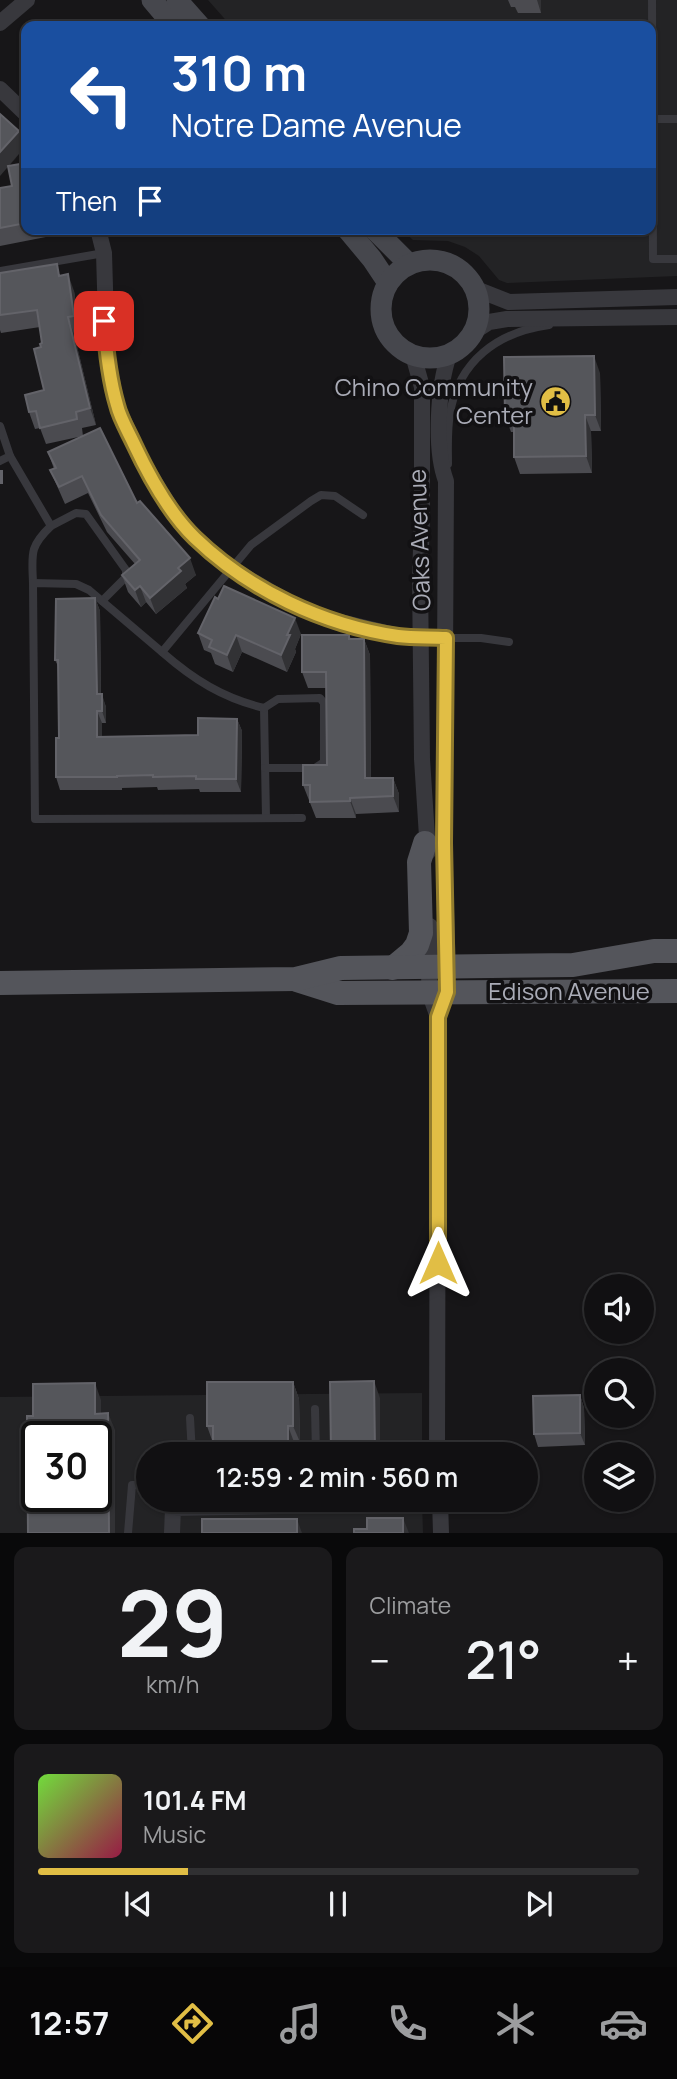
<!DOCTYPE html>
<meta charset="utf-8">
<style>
:root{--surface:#111012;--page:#1a191b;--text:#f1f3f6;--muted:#9c9d9f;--line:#303032;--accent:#e1be45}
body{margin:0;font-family:Manrope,sans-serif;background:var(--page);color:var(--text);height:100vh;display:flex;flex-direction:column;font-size:26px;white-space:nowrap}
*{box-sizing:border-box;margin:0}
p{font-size:23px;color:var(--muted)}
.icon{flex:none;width:38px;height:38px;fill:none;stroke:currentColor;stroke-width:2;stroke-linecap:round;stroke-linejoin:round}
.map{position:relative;height:1533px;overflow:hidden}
.panel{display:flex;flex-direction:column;gap:14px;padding:14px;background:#09090a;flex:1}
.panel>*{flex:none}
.guide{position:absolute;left:21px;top:21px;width:635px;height:214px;border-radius:14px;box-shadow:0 2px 5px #0004,0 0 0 2px var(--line);background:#1a4fa0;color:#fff;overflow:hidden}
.controls{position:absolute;left:584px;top:1274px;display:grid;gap:14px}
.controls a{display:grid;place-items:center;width:70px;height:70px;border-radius:50%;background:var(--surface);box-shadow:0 2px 5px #0004,0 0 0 2px var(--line);font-size:35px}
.speed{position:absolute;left:21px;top:1421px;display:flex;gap:14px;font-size:35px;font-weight:700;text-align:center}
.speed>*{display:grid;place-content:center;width:91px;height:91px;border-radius:50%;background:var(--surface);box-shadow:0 2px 5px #0004,0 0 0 2px var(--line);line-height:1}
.speed .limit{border:4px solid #111;border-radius:10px;background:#fff;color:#111}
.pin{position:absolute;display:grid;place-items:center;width:60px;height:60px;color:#fff;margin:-30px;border-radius:14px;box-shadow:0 4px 10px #0006}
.me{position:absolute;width:77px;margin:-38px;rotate:0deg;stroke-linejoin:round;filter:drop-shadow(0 0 5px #0008)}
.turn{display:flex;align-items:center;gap:24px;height:147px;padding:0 35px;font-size:32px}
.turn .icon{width:91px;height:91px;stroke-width:2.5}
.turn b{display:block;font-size:49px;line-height:60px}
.then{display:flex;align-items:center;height:66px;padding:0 35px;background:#0003;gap:14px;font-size:26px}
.big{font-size:52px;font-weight:600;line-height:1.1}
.panel .tile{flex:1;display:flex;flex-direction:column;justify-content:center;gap:10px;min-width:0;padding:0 24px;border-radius:14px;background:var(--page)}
.panel .dial{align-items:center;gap:0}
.dial b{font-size:91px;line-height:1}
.song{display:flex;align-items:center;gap:21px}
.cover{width:84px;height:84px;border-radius:10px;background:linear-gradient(135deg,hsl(100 70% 55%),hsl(340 70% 35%))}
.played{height:7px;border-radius:4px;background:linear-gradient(90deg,var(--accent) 25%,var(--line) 25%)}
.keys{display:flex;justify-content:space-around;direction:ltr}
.heat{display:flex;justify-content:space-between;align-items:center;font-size:38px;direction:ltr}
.panel .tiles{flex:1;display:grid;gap:14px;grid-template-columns:1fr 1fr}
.tile:last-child{grid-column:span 2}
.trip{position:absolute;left:136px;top:1442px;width:402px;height:70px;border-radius:35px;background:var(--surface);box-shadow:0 2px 5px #0004,0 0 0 2px var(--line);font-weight:600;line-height:70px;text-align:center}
.dock{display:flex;height:112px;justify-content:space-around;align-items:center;background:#070607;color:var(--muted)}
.dock .icon{width:49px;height:49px}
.dock .active{color:var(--accent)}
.dock b{font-size:32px;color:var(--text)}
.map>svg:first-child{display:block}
.built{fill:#232325;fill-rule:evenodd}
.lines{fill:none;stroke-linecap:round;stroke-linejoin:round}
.lane{stroke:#38383d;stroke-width:8}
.street{stroke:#38383d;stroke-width:16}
.secondary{stroke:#46474d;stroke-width:21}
.primary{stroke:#54555b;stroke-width:24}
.wall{fill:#4b4b50}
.shaded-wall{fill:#323235}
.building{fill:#55565b;stroke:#636369;stroke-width:2;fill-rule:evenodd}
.route-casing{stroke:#927c2d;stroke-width:18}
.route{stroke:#e1be45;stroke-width:12}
.labels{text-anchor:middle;stroke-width:7;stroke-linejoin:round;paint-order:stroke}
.poi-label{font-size:24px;fill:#aaacb7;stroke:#121113;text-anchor:end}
.street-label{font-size:24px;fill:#aaacb7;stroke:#121113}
</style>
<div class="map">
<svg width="677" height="1533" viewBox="0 0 677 1533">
<rect width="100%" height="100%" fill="#171618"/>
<g class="built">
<polygon points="208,0 677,0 677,276 507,283 499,280 479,256 465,247 448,241 413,240 401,229 651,229 651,26 231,26"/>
<path d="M 422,1393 L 422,1454 L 149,1454 L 149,1500 L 422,1500 L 423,1533 L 0,1533 L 0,1397 ZM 37,1437 L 96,1437 L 96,1496 L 37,1496 Z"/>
</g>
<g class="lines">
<g class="lane">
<polyline points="652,0 653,259 677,259"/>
<polyline points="651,119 677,119"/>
<polyline points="0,271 104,253"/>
<polyline points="0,426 10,456 0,461"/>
<path d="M 10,456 L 51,526 C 29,547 32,554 33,583"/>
<path d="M 448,464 C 448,447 447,430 450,414 C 458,361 498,332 549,325"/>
<polyline points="51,526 76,513 86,514 126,570 126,577 102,601"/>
<polyline points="446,638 481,638 509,642"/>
<path d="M 162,652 C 194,680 223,698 264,708 L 266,818"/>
<polyline points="264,708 278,699 320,698 324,703 324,762 315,768 265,768"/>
<polyline points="302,818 35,819 33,583 76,584 89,590 162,652 251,545 311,501 321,495 335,496 363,515"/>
<polyline points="315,1409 316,1454"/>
<polyline points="190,1418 192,1454"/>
<polyline points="128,1533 132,1485 149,1485"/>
</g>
<g class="street">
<polyline points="0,23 27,0"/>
<polyline points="0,89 26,114"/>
<polyline points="98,229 104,253 107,356 117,406 142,461 173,512 193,536 230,568 288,602 324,618 399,636 446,638"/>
<polyline points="476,289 509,302 677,297"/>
<polyline points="475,331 489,322 507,319 677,317"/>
<polyline points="413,355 422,387 422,518 420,578 422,759 428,852"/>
<polyline points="430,926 429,992 438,1017 437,1454"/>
<path d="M 448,976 L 444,843 L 446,481 C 434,449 438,386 449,355"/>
<polyline points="440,1500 441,1533"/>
<polyline points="172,1533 173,1508 440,1503"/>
</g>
<g class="secondary">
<polyline points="152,0 174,26"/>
<polyline points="177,0 200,26"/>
<polyline points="347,229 372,259 388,283"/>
<polyline points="374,229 409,264"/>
<circle cx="430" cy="309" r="49"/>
</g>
<g class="primary">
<polyline points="393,968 411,953 417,945 421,933 419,862 425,843"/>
<polyline points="297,980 338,993 677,991"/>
<polyline points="0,983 296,979 341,968 573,965 654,951 677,951"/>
</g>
</g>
<g class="wall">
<polygon points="508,0 541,0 541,13 518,13 515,7 511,7"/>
<polygon points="25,147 9,166 26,163 26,229 55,229 56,235 0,246 0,188 12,186 8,167"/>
<polygon points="0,273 61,275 74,291 80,333 74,334 96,425 82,428 83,436 46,444 40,428 35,429 29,412 44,390 41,347 42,343 40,327 1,333 0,330"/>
<polygon points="600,373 601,431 591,431 592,473 520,474 514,457 514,432 511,432 505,415"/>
<polygon points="48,452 137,503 196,575 185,584 187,588 156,614 146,602 141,607 128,592 122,575 135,564 107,532 88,493 65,504 50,470 54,469"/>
<polygon points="95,598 100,611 101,694 106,707 106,723 102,723 102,737 198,735 237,719 242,731 241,792 200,792 199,789 158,790 157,787 122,788 122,790 60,790 56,777 59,738 58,666 55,660"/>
<polygon points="198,633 301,634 295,649 296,652 287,672 242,652 233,672 215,664 211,653 204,650"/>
<polygon points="349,635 351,639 364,639 370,655 371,778 393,778 399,794 399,812 356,814 356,818 316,818 303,785 327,765 326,688 308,688 302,672"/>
<polygon points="293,1382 299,1399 300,1442 294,1442 294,1454 215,1454 213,1451 213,1443 207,1426"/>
<polygon points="580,1395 584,1408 585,1445 538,1447 534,1434"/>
<polygon points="380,1398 380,1454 332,1454 331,1451"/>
</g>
<g class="shaded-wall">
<polygon points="537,0 541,0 541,13"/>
<polygon points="19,131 25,147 0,176 0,152"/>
<polygon points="68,274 74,291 80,333 74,316"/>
<polygon points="68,317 74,334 96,425 90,408"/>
<polygon points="594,356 600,373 601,431 595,415"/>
<polygon points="585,415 591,431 592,473 586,456"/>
<polygon points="190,558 196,575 185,584 187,588 156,614 150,598 178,568"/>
<polygon points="140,586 146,602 141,607 135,590"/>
<polygon points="95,598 100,611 101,707 97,694"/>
<polygon points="295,618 301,634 295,649 296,652 287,672 281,655 287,635"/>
<polygon points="236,635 242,652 233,672 227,655"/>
<polygon points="364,639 370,655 371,795 365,778"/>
<polygon points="102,694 106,707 106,723 102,711"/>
<polygon points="97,711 102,723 102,750 97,737"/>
<polygon points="237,719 242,731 241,792 236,779"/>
<polygon points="393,778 399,794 399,812 393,796"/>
<polygon points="350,798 356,814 356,818 350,801"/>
<polygon points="374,1381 380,1398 380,1454 376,1454 375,1450"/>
<polygon points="293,1382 299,1399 300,1442 293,1426"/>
<polygon points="95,1383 101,1400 101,1430 95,1414"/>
<polygon points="580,1395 584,1408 585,1445 580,1433"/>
<polygon points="108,1413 115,1430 115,1533 109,1533"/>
<polygon points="288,1426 294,1442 294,1454 289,1454 288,1450"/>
<polygon points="403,1518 409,1533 403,1533"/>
<polygon points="297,1519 302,1533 297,1533"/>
</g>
<g class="building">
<polygon points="0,114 19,131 0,152"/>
<polygon points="26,163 26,223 0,228 0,188 12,186 8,166"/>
<polygon points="57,264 59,276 68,274 74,316 68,317 90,408 76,412 77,419 40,428 36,411 29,412 25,395 44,390 34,349 41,347 40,344 42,343 37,310 0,315 0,273"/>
<polygon points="594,356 595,415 585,415 586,456 514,457 514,415 505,415 504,357"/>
<polygon points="100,428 137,503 140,501 190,558 178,568 181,571 150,598 140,586 135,590 122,575 140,560 101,515 82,476 59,487 50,470 56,468 48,452"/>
<rect x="0" y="471" width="2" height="12"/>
<polygon points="224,586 295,618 287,635 290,635 281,655 236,635 227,655 209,647 212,640 198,633 215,597 218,599"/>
<polygon points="95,598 97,694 102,694 102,711 97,711 97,737 198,735 198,718 237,719 236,779 196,779 196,776 153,777 153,775 117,776 117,777 56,777 56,738 59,738 58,660 55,660 56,599"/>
<polygon points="302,635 349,635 349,639 364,639 365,778 393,778 393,796 350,798 350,801 310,802 310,785 303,785 303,765 327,765 326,672 302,672"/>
<polygon points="374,1381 375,1450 331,1451 330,1382"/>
<polygon points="207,1382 293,1382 293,1426 288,1426 288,1450 213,1451 213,1426 207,1426"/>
<path d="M 95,1383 L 95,1414 L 108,1413 L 109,1533 L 28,1533 L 27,1416 L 33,1416 L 33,1384 ZM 37,1437 L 96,1437 L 96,1496 L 37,1496 Z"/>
<polygon points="580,1395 580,1433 534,1434 533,1396"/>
<polygon points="367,1518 403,1518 403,1533 354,1533 354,1529 367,1529"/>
<rect x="202" y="1519" width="95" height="14"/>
</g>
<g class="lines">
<defs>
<path id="route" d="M 104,321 C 106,349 109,378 117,405 C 120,418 128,431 134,444 C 149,476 169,513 195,538 C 249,590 323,625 398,636 C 414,638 430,637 446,638 L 444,843 L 447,992 L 438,1017 L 438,1263"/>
</defs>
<use href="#route" class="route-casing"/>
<use href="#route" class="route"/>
</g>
<defs>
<symbol id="civic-disc" viewBox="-11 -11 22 22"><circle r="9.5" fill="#e1be45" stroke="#121113"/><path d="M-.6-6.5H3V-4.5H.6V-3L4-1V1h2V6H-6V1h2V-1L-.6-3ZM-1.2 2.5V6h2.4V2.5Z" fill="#111"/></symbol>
</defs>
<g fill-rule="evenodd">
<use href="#civic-disc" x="538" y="384" width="35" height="35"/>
</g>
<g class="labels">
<g class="poi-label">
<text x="533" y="396">Chino Community<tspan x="533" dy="28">Center</tspan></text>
</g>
<g class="street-label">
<text transform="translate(420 540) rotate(-92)" y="8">Oaks Avenue</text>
<text x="569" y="1000">Edison Avenue</text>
</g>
</g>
</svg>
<div class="controls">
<a><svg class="icon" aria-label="sound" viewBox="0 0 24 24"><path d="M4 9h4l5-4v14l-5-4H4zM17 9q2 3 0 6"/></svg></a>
<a><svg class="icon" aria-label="search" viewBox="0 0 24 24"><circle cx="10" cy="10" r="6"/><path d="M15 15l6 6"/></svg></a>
<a><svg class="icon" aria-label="layers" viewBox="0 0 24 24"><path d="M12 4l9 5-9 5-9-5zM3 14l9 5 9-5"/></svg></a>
</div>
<div class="speed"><div class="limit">30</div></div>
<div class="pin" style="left:104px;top:321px;background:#d93025"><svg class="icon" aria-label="arrive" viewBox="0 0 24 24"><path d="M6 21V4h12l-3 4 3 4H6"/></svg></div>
<svg class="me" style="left:438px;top:1263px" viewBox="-20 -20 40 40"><path d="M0-17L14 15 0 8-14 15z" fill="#e1be45" stroke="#fff" stroke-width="4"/></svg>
<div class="trip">12:59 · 2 min · 560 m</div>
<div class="guide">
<div class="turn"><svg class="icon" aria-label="left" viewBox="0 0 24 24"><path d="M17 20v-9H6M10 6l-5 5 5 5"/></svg><div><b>310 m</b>Notre Dame Avenue</div></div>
<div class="then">Then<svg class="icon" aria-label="arrive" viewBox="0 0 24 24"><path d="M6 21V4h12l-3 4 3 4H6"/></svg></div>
</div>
</div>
<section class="panel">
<div class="tiles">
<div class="tile dial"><b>29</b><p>km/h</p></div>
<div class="tile"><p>Climate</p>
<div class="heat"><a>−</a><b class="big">21°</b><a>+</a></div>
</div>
<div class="tile">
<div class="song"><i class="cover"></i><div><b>101.4 FM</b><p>Music</p></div></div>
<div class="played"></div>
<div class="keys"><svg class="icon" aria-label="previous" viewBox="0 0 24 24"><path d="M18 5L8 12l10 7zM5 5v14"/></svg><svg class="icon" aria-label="pause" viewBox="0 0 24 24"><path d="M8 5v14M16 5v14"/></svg><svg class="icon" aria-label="next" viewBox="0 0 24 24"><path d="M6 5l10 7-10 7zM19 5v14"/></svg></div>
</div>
</div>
</section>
<nav class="dock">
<b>12:57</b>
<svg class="icon active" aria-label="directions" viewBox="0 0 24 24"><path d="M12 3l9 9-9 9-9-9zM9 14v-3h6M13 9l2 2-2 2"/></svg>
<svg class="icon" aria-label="music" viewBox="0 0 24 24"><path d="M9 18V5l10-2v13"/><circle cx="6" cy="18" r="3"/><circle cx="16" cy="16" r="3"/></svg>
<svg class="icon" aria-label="phone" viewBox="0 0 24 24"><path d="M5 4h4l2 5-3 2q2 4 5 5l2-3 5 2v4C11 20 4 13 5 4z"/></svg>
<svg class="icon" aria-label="climate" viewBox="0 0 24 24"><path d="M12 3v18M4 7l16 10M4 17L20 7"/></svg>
<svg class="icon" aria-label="car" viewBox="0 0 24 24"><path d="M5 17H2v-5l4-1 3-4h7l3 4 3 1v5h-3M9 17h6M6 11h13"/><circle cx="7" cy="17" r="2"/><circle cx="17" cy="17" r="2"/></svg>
</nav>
